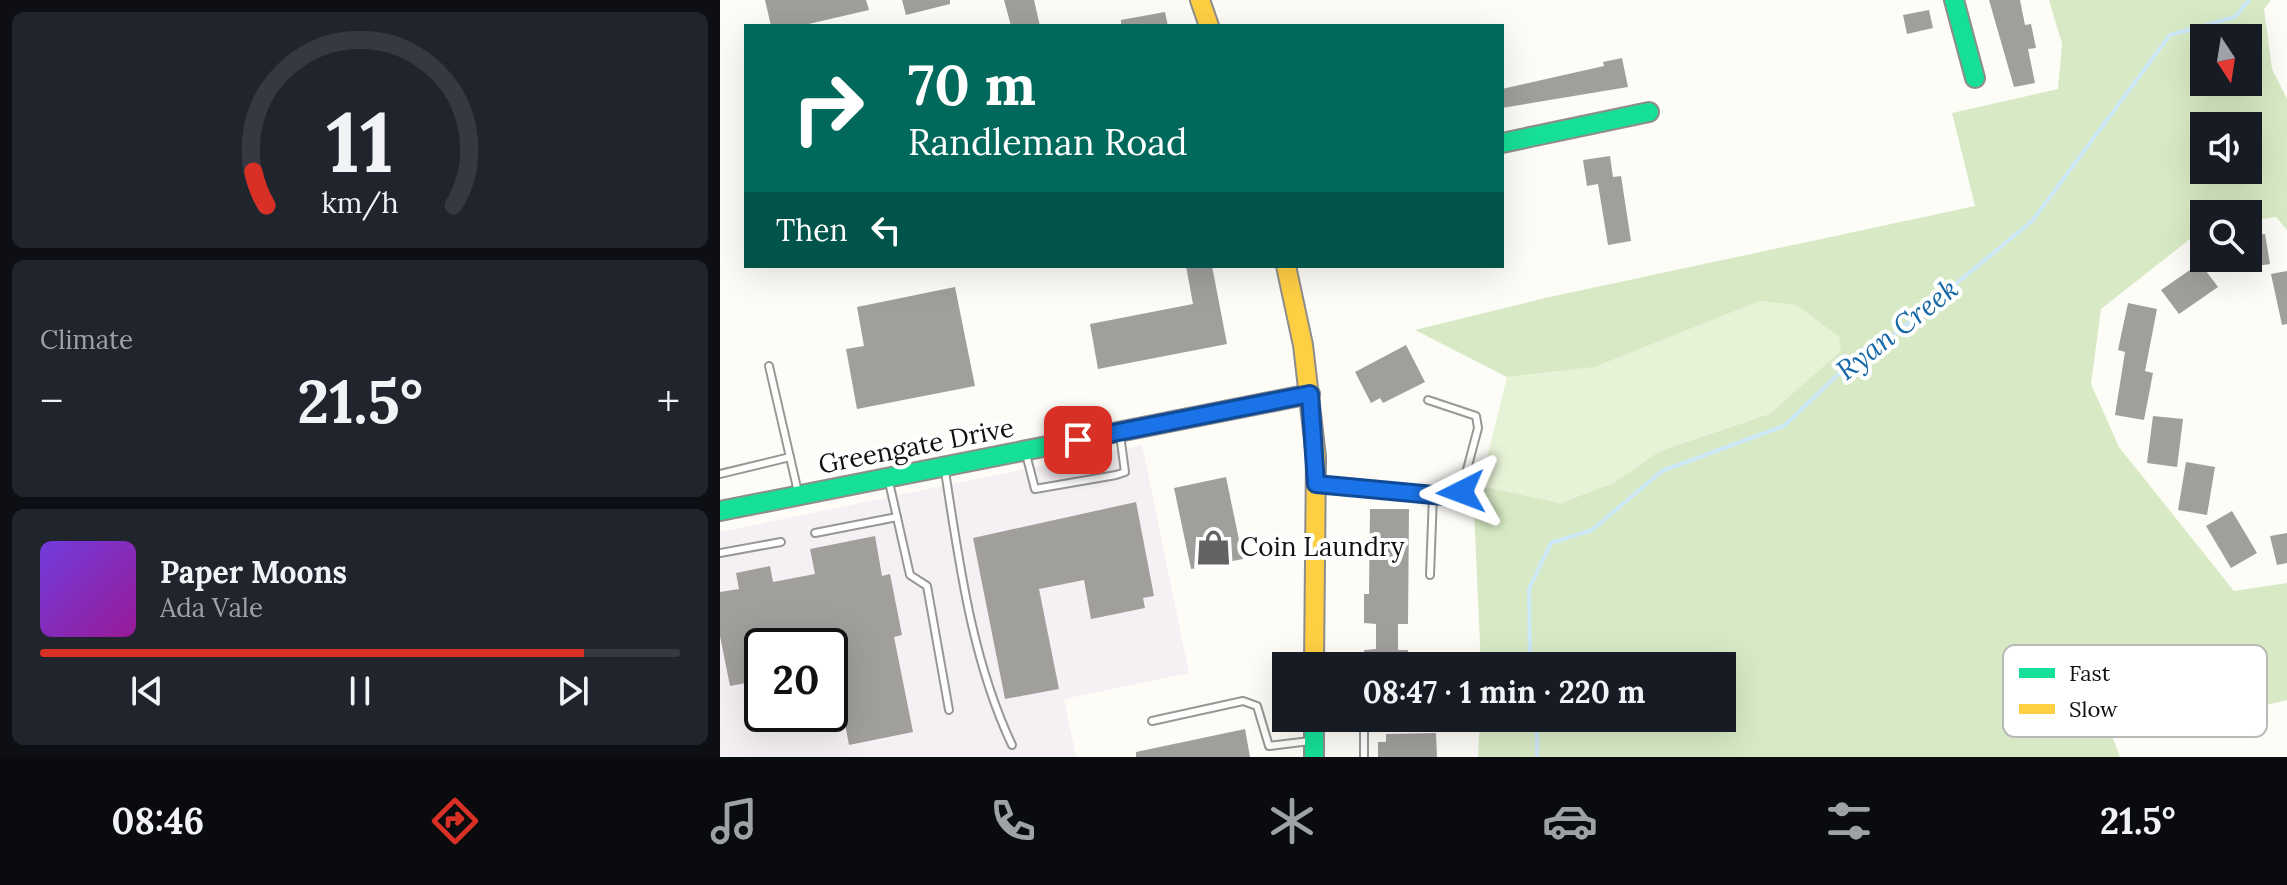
<!DOCTYPE html>
<meta charset="utf-8">
<style>
:root{--surface:#171b24;--page:#20242c;--text:#f1f3f6;--muted:#9ea1a6;--line:#363941;--accent:#d93025}
body{margin:0;font-family:Lora,serif;background:var(--page);color:var(--text);height:100vh;display:flex;flex-direction:column;font-size:30px;white-space:nowrap}
*{box-sizing:border-box;margin:0}
p{font-size:26px;color:var(--muted)}
.icon{flex:none;width:44px;height:44px;fill:none;stroke:currentColor;stroke-width:2;stroke-linecap:round;stroke-linejoin:round}
.map{position:relative;flex:1;overflow:hidden}
.panel{display:flex;flex-direction:column;gap:12px;padding:12px;background:#0d0f14;width:720px}
.panel>*{flex:none}
.banner{position:absolute;left:24px;top:24px;width:760px;height:244px;border-radius:0px;box-shadow:0 8px 32px #0002;background:#00695c;color:#fff;overflow:hidden}
.needle{width:52px;rotate:168deg}
.controls{position:absolute;left:1470px;top:24px;display:grid;gap:16px}
.controls a{display:grid;place-items:center;width:72px;height:72px;border-radius:0px;background:var(--surface);box-shadow:0 8px 32px #0002;font-size:40px}
.speed{position:absolute;left:24px;top:628px;display:flex;gap:16px;font-size:40px;font-weight:700;text-align:center}
.speed>*{display:grid;place-content:center;width:104px;height:104px;border-radius:50%;background:var(--surface);box-shadow:0 8px 32px #0002;line-height:1}
.speed .limit{border:4px solid #111;border-radius:12px;background:#fff;color:#111}
.pin{position:absolute;display:grid;place-items:center;width:68px;height:68px;color:#fff;margin:-34px;border-radius:16px;box-shadow:0 4px 12px #0006}
.me{position:absolute;width:88px;margin:-44px;rotate:267deg;stroke-linejoin:round;filter:drop-shadow(0 0 6px #0008)}
.turn{display:flex;align-items:center;gap:28px;height:168px;padding:0 32px;font-size:36px}
.turn .icon{width:104px;height:104px;stroke-width:2.5}
.turn b{display:block;font-size:56px;line-height:68px}
.then{display:flex;align-items:center;height:76px;padding:0 32px;background:#0003;gap:16px;font-size:30px}
.big{font-size:60px;font-weight:700;line-height:1.1}
.panel .card{flex:1;display:flex;flex-direction:column;justify-content:center;gap:12px;min-width:0;padding:0 28px;border-radius:12px;background:var(--page)}
.panel .dial{align-items:center;gap:0}
.dial svg{height:208px;overflow:visible;fill:none;stroke:var(--line);stroke-width:7;stroke-linecap:round;text-anchor:middle}
.dial text{fill:var(--text);stroke:none}
.song{display:flex;align-items:center;gap:24px}
.cover{width:96px;height:96px;border-radius:12px;background:linear-gradient(135deg,hsl(260 70% 55%),hsl(300 70% 35%))}
.played{height:8px;border-radius:4px;background:linear-gradient(90deg,var(--accent) 85%,var(--line) 85%)}
.keys{display:flex;justify-content:space-around;direction:ltr}
.heat{display:flex;justify-content:space-between;align-items:center;font-size:44px;direction:ltr}
.trip{position:absolute;left:552px;top:652px;width:464px;height:80px;border-radius:0px;background:var(--surface);box-shadow:0 8px 32px #0002;font-weight:700;line-height:80px;text-align:center}
.menu{display:flex;height:128px;justify-content:space-around;align-items:center;background:#090b0e;color:var(--muted)}
.menu .icon{width:56px;height:56px}
.menu .active{color:var(--accent)}
.menu b{font-size:36px;color:var(--text)}
main{display:flex;flex:1;min-height:0}
.map>svg:first-child{display:block}
.industrial{fill:#f5f0f3;fill-rule:evenodd}
.green{fill:#e7f3d7}
.forest{fill:#d8eac5;fill-rule:evenodd}
.lines{fill:none;stroke-linecap:round;stroke-linejoin:round}
.stream{stroke:#cde8f7;stroke-width:4}
.building{fill:#a19f9c}
.lane-casing{stroke:#979795;stroke-width:10}
.fast-casing{stroke:#8e8d8b;stroke-width:22}
.slow-casing{stroke:#8e8d8b;stroke-width:22}
.lane{stroke:#fffffe;stroke-width:6}
.fast{stroke:#16e098;stroke-width:18}
.slow{stroke:#ffcf43;stroke-width:18}
.route-casing{stroke:#114b97;stroke-width:20}
.route{stroke:#1a73e8;stroke-width:14}
.labels{text-anchor:middle;stroke-width:8;stroke-linejoin:round;paint-order:stroke}
.street-label{font-size:26px;fill:#111;stroke:#fff}
.poi-label{font-size:26px;fill:#111;stroke:#fff;text-anchor:start}
.water-label{font-size:28px;font-style:italic;fill:#1768a6;stroke:#fff}
.key{fill:#fff;stroke:#b8b8b8;stroke-width:2}
.key-label{font-size:22px;fill:#111}
</style>
<main>
<section class="panel">
<div class="card dial"><svg viewBox="0 0 100 80">
<path d="M14 69A42 42 0 1 1 86 69"/>
<path d="M14 69A42 42 0 0 1 9 56" stroke="#d93025"/>
<text x="50" y="56" font-size="32" font-weight="700">11</text>
<text x="50" y="72" font-size="11">km/h</text>
</svg></div>
<div class="card"><p>Climate</p>
<div class="heat"><a>−</a><b class="big">21.5°</b><a>+</a></div>
</div>
<div class="card">
<div class="song"><i class="cover"></i><div><b>Paper Moons</b><p>Ada Vale</p></div></div>
<div class="played"></div>
<div class="keys"><svg class="icon" aria-label="previous" viewBox="0 0 24 24"><path d="M18 5L8 12l10 7zM5 5v14"/></svg><svg class="icon" aria-label="pause" viewBox="0 0 24 24"><path d="M8 5v14M16 5v14"/></svg><svg class="icon" aria-label="next" viewBox="0 0 24 24"><path d="M6 5l10 7-10 7zM19 5v14"/></svg></div>
</div>
</section>
<div class="map">
<svg width="1567" height="757" viewBox="0 0 1567 757">
<rect width="100%" height="100%" fill="#fdfcf7"/>
<path class="industrial" d="M 422,445 L 469,673 L 344,699 L 356,757 L 0,757 L 0,532 ZM 42,646 L 110,646 L 110,714 L 42,714 Z"/>
<polygon class="green" points="1040,301 1076,305 1119,337 1122,351 1049,414 940,451 893,483 841,503 760,486 787,377 875,367"/>
<path class="forest" d="M 1329,0 L 1551,0 L 1544,9 L 1552,69 L 1567,99 L 1567,230 L 1556,217 L 1528,221 L 1528,214 L 1484,214 L 1484,228 L 1381,309 L 1371,384 L 1399,447 L 1514,591 L 1567,583 L 1567,700 L 1460,726 L 1426,686 L 1386,720 L 1400,757 L 758,757 L 760,718 L 1002,718 L 1002,666 L 761,666 L 754,510 L 760,486 L 841,503 L 893,483 L 940,451 L 1049,414 L 1121,351 L 1119,337 L 1076,305 L 1040,301 L 875,367 L 787,377 L 695,330 L 825,298 L 1255,206 L 1232,113 L 1338,89 L 1342,44 ZM 1484,38 L 1528,38 L 1528,82 L 1484,82 ZM 1484,126 L 1528,126 L 1528,170 L 1484,170 Z"/>
<g class="lines">
<g class="stream">
<polyline points="810,666 809,589 831,543 872,530 942,471 1064,426 1151,343 1175,334 1312,221 1450,35 1515,17 1529,0"/>
<polyline points="817,757 817,718"/>
</g>
</g>
<g class="building">
<polygon points="45,0 146,0 149,10 80,26 51,26"/>
<polygon points="182,0 230,0 230,4 186,15"/>
<polygon points="284,0 314,0 320,26 291,26"/>
<polygon points="1269,0 1300,0 1305,25 1311,24 1316,48 1308,49 1315,83 1294,87"/>
<polygon points="1209,10 1213,28 1187,34 1183,15"/>
<polygon points="445,12 448,26 401,26 401,20"/>
<polygon points="902,58 908,87 782,108 782,89 884,66 883,62"/>
<polygon points="890,156 893,177 901,176 911,241 888,245 878,184 867,186 863,160"/>
<polygon points="1545,234 1550,264 1502,271 1500,258 1528,258 1528,236"/>
<polygon points="1480,263 1498,287 1459,314 1441,290"/>
<polygon points="466,266 492,266 507,344 378,369 370,324 473,304"/>
<polygon points="1567,271 1567,324 1562,325 1551,274"/>
<polygon points="235,287 255,386 137,409 126,349 144,346 137,307"/>
<polygon points="1408,303 1437,309 1425,371 1433,373 1424,420 1395,415 1405,352 1398,350"/>
<polygon points="686,345 705,382 663,403 660,398 651,403 635,372"/>
<polygon points="1433,416 1463,419 1457,467 1427,463"/>
<polygon points="1466,462 1495,467 1487,515 1458,510"/>
<polygon points="506,477 523,559 471,569 454,488"/>
<polygon points="416,502 434,596 423,598 425,608 371,619 364,580 319,589 339,689 285,699 253,538"/>
<polygon points="650,509 689,509 688,624 678,624 678,650 688,650 688,666 645,666 644,650 656,649 656,624 644,623 644,594 649,594"/>
<polygon points="1512,511 1537,553 1511,568 1486,526"/>
<polygon points="1567,533 1567,563 1557,565 1550,536"/>
<polygon points="155,536 162,576 170,574 182,635 174,637 193,732 129,745 110,646 42,646 42,680 10,686 0,636 0,592 19,589 16,573 50,566 53,582 95,574 90,549"/>
<polygon points="525,729 530,757 416,757 416,752"/>
<polygon points="716,733 717,757 658,757 658,742 666,742 666,734"/>
</g>
<g class="lines">
<defs>
<g id="lane">
<polyline points="49,366 78,492"/>
<polyline points="306,454 315,489 396,475 405,472 400,435"/>
<path d="M 225,471 C 239,562 252,661 292,745"/>
<polyline points="0,474 70,457"/>
<polyline points="169,482 190,575 207,586 229,710"/>
<polyline points="599,485 735,497 741,492 758,428 756,416 708,400"/>
<polyline points="95,533 177,517"/>
<polyline points="0,553 61,542"/>
<polyline points="710,575 713,495"/>
<polyline points="597,719 705,718"/>
<polyline points="432,721 523,701 537,706 549,746 590,741"/>
<polyline points="644,757 644,720"/>
</g>
<g id="fast">
<polyline points="1234,0 1255,78"/>
<polyline points="782,143 929,112"/>
<polyline points="0,511 590,394"/>
<polyline points="594,718 594,757"/>
</g>
<g id="slow">
<polyline points="480,0 489,26"/>
<polyline points="566,266 583,345 596,457 594,666"/>
</g>
</defs>
<use href="#lane" class="lane-casing"/>
<use href="#fast" class="fast-casing"/>
<use href="#slow" class="slow-casing"/>
<use href="#lane" class="lane"/>
<use href="#fast" class="fast"/>
<use href="#slow" class="slow"/>
</g>
<g class="lines">
<defs>
<polyline id="route" points="358,440 590,394 596,484 735,497 741,492"/>
</defs>
<use href="#route" class="route-casing"/>
<use href="#route" class="route"/>
</g>
<defs>
<symbol id="shop-bare" viewBox="-9 -9 18 18"><path d="M-5-2.5h2.3a2.7 3.5 0 0 1 5.4 0H5L5.5 6h-11ZM-1.5-2.5h3a1.5 2.3 0 0 0-3 0Z" fill="#646362" stroke="#fff" stroke-width="2.5" paint-order="stroke"/></symbol>
</defs>
<g fill-rule="evenodd">
<use href="#shop-bare" x="468" y="522" width="51" height="51"/>
</g>
<g class="labels">
<g class="street-label">
<text transform="translate(196 446) rotate(-11)" y="9">Greengate Drive</text>
</g>
<g class="poi-label">
<text x="520" y="556">Coin Laundry</text>
</g>
<g class="water-label">
<text transform="translate(1177 329) rotate(-38)" y="10">Ryan Creek</text>
</g>
</g>
<rect x="1283" y="645" width="264" height="92" rx="12" class="key"/>
<rect x="1299" y="668" width="36" height="10" fill="#16e098"/>
<rect x="1299" y="704" width="36" height="10" fill="#ffcf43"/>
<g class="key-label">
<text x="1349" y="681">Fast</text>
<text x="1349" y="717">Slow</text>
</g>
</svg>
<div class="controls">
<a><svg class="needle" viewBox="-14 -14 28 28"><path d="M0-13l5 13h-10z" fill="#e53935"/><path d="M0 13l5-13h-10z" fill="#9ea1a6"/></svg></a>
<a><svg class="icon" aria-label="sound" viewBox="0 0 24 24"><path d="M4 9h4l5-4v14l-5-4H4zM17 9q2 3 0 6"/></svg></a>
<a><svg class="icon" aria-label="search" viewBox="0 0 24 24"><circle cx="10" cy="10" r="6"/><path d="M15 15l6 6"/></svg></a>
</div>
<div class="speed"><div class="limit">20</div></div>
<div class="pin" style="left:358px;top:440px;background:#d93025"><svg class="icon" aria-label="arrive" viewBox="0 0 24 24"><path d="M6 21V4h12l-3 4 3 4H6"/></svg></div>
<svg class="me" style="left:741px;top:492px" viewBox="-20 -20 40 40"><path d="M0-17L14 15 0 8-14 15z" fill="#1a73e8" stroke="#fff" stroke-width="4"/></svg>
<div class="trip">08:47 · 1 min · 220 m</div>
<div class="banner">
<div class="turn"><svg class="icon" aria-label="right" viewBox="0 0 24 24"><path d="M7 20v-9h11M14 6l5 5-5 5"/></svg><div><b>70 m</b>Randleman Road</div></div>
<div class="then">Then<svg class="icon" aria-label="left" viewBox="0 0 24 24"><path d="M17 20v-9H6M10 6l-5 5 5 5"/></svg></div>
</div>
</div>
</main>
<nav class="menu">
<b>08:46</b>
<svg class="icon active" aria-label="directions" viewBox="0 0 24 24"><path d="M12 3l9 9-9 9-9-9zM9 14v-3h6M13 9l2 2-2 2"/></svg>
<svg class="icon" aria-label="music" viewBox="0 0 24 24"><path d="M9 18V5l10-2v13"/><circle cx="6" cy="18" r="3"/><circle cx="16" cy="16" r="3"/></svg>
<svg class="icon" aria-label="phone" viewBox="0 0 24 24"><path d="M5 4h4l2 5-3 2q2 4 5 5l2-3 5 2v4C11 20 4 13 5 4z"/></svg>
<svg class="icon" aria-label="climate" viewBox="0 0 24 24"><path d="M12 3v18M4 7l16 10M4 17L20 7"/></svg>
<svg class="icon" aria-label="car" viewBox="0 0 24 24"><path d="M5 17H2v-5l4-1 3-4h7l3 4 3 1v5h-3M9 17h6M6 11h13"/><circle cx="7" cy="17" r="2"/><circle cx="17" cy="17" r="2"/></svg>
<svg class="icon" aria-label="filters" viewBox="0 0 24 24"><path d="M4 7h16M4 17h16"/><circle cx="9" cy="7" r="2"/><circle cx="15" cy="17" r="2"/></svg>
<b>21.5°</b>
</nav>
